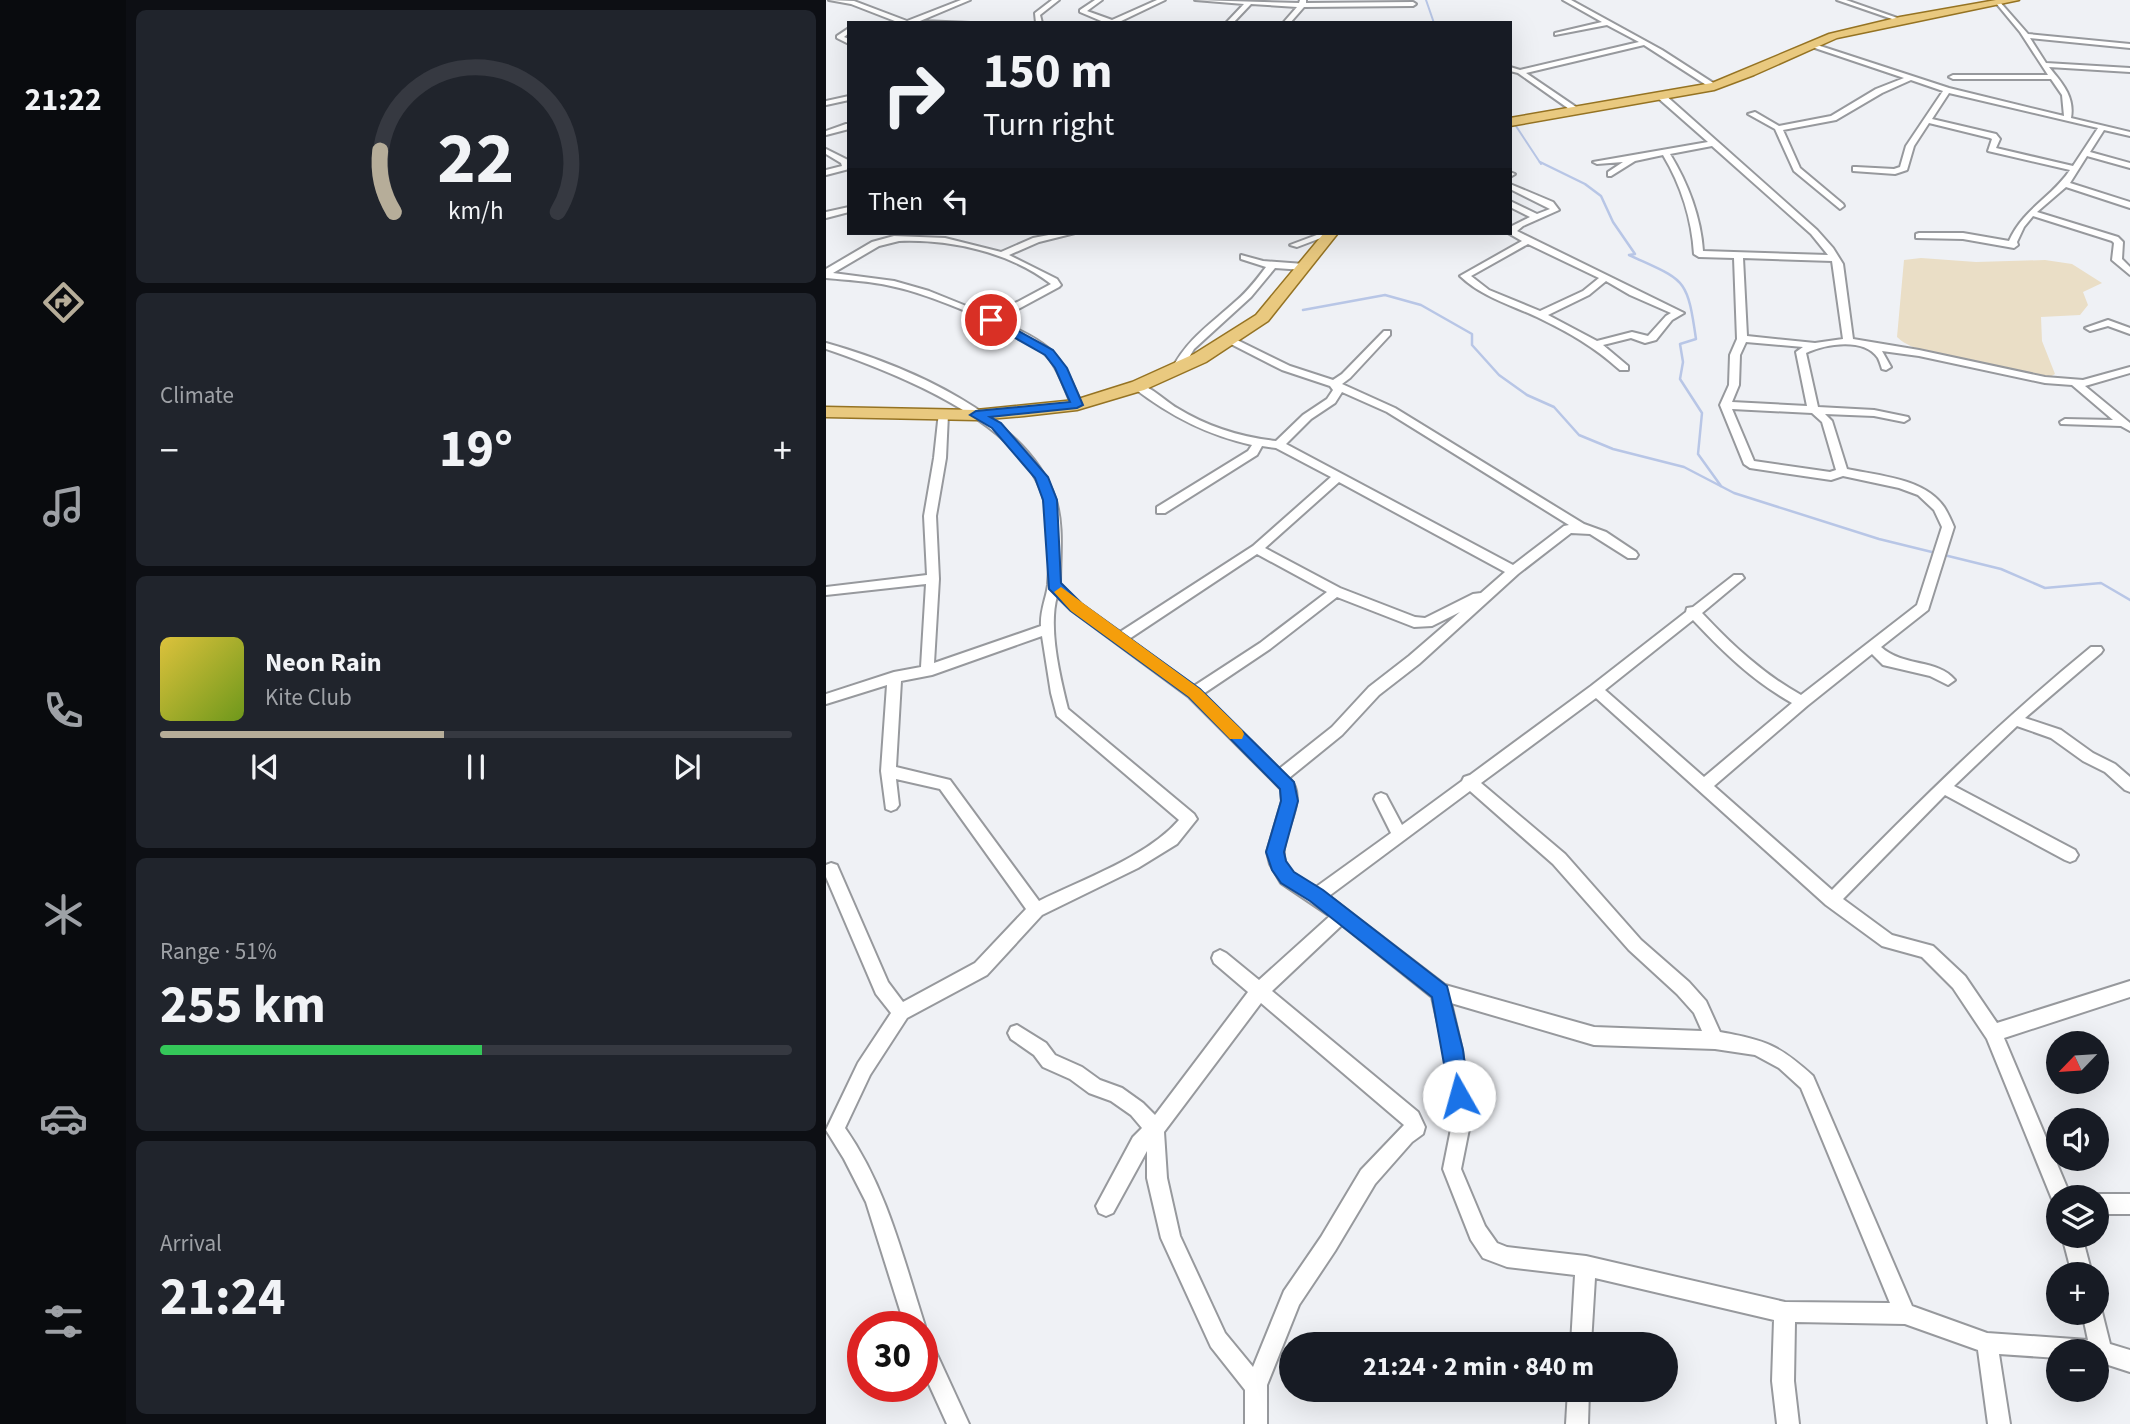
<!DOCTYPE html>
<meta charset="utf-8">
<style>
:root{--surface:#171b24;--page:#20242c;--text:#f1f3f6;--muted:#9ea1a6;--line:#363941;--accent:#b6ad99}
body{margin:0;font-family:"Source Sans 3",sans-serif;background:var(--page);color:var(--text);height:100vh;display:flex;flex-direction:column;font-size:26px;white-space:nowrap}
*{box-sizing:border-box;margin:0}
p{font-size:23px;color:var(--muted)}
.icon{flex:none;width:38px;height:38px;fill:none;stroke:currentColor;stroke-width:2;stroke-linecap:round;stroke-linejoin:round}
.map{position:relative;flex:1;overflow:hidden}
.panel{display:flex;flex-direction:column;gap:10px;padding:10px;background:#0d0f14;width:700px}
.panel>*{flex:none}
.banner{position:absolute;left:21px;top:21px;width:665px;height:214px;border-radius:0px;box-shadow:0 7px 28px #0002;background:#171b24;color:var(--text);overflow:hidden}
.needle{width:46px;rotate:245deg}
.buttons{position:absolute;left:1220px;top:1031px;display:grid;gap:14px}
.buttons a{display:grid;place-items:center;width:63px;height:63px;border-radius:50%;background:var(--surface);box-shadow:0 7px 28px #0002;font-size:35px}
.speed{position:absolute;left:21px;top:1311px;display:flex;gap:14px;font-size:35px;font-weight:700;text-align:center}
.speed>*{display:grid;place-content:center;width:91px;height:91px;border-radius:50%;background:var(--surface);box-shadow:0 7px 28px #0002;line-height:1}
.speed .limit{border:10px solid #d22;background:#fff;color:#111}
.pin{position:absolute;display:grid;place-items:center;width:60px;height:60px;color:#fff;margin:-30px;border:4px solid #fff;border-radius:50%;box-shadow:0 2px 7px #0007}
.me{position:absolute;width:77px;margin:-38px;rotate:353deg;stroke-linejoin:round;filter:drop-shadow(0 0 5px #0008)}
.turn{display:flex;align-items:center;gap:24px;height:147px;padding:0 21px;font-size:32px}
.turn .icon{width:91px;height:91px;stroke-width:2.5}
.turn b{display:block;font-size:49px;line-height:60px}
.then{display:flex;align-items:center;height:66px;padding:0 21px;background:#0003;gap:14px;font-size:26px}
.big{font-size:52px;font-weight:700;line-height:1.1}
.panel .widget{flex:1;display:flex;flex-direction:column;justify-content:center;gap:10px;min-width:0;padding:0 24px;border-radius:10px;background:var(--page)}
.panel .dial{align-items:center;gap:0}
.dial svg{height:182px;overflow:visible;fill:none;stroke:var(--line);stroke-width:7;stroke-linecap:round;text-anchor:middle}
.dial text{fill:var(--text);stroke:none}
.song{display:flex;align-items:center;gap:21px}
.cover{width:84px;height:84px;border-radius:10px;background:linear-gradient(135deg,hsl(50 70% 55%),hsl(80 70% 35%))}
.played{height:7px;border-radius:4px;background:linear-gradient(90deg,var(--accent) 45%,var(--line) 45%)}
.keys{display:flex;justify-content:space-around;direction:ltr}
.heat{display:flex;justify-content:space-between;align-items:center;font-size:38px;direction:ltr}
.charge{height:10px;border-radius:5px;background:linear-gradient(90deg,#34c759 51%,var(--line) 0)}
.trip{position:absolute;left:453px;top:1332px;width:399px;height:70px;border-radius:35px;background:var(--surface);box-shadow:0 7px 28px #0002;font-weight:700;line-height:70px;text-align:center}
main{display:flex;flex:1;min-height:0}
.dock{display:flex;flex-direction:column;width:126px;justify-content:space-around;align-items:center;background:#090b0e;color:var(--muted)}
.dock .icon{width:49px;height:49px}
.dock .current{color:var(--accent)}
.dock b{font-size:32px;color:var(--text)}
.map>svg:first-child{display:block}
.green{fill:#eadec6}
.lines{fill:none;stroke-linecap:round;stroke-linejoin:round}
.stream-far1{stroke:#b8c6e6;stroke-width:2}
.stream{stroke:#b8c6e6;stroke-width:2.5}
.street-casing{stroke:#97999d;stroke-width:4}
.primary-casing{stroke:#957323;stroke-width:3}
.street{fill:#fff;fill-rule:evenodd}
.primary{fill:#e9c97f;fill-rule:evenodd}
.route{fill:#1a73e8;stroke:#114b97;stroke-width:2}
.slow{fill:#f59e0b}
</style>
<main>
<nav class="dock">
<b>21:22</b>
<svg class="icon current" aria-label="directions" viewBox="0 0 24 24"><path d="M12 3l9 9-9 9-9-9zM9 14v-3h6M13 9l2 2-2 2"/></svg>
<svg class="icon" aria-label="music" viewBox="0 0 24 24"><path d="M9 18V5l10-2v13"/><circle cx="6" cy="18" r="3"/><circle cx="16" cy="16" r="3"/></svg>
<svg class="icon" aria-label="phone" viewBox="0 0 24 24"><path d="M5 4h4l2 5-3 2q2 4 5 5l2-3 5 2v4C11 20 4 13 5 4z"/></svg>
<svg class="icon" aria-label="climate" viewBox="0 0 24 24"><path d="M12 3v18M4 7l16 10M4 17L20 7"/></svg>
<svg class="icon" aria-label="car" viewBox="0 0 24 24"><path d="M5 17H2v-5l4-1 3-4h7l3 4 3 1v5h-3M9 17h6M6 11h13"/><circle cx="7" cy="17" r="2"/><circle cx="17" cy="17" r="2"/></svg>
<svg class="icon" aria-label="filters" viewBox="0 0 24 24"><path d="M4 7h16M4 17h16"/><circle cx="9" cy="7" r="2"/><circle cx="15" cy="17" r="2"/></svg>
</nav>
<section class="panel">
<div class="widget dial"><svg viewBox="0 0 100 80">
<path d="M14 69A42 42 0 1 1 86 69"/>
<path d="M14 69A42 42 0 0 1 8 42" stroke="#b6ad99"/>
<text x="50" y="56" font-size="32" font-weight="700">22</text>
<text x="50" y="72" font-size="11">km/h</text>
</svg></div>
<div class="widget"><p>Climate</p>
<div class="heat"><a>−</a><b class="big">19°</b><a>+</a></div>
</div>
<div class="widget">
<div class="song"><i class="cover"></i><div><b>Neon Rain</b><p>Kite Club</p></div></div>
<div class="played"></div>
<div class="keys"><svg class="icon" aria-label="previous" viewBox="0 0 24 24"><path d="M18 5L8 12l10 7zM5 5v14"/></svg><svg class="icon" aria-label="pause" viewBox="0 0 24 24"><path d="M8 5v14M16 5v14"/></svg><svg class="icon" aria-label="next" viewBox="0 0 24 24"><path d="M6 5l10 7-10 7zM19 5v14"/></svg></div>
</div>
<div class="widget"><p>Range · 51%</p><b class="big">255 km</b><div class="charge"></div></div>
<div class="widget"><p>Arrival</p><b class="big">21:24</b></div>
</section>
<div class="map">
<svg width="1304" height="1424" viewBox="0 0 1304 1424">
<rect width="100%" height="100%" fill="#eff1f5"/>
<path class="green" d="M 1095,258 L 1150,262 L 1219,260 L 1246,264 L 1276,283 L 1257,292 L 1262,305 L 1254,315 L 1215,317 L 1216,341 L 1229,374 L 1224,377 C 1188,370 1094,360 1071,337 L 1078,260 Z"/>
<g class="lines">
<g class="stream-far1">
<polyline points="600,0 608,23"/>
<polyline points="684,117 715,164"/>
</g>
<g class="stream">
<path d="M 714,162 L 759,184 L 775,196 L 787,222 L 809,254 L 803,255 C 859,281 861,276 870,339 L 854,344 L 857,362 L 854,379 L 876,413 L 872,454 L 895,486"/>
<polyline points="477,310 559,295 595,305 646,334 646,345 673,375 701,395 728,407 753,435 787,449 858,467 908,493 1053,539 1175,569 1219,588 1275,583 1304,600"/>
</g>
<defs>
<g id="street">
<polygon points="3,0 28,1 81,21 135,0 144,0 94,21 145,23 74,23 25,4"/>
<polygon points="226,0 233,0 214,15 216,23 210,23 209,13"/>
<polygon points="269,0 276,0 261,11 286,20 331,0 339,0 291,23 280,23 254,12 254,10"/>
<polygon points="369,0 473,3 474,0 480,0 480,3 587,2 590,4 587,6 478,7 464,23 457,23 471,7 425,4 407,23 400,23 418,4"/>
<polygon points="737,0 745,0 836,50 892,86 885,88 818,45 700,73 753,109 746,111 692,73 684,71 684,67 694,70 813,42 781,25 729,35 729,33 776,22"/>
<polygon points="1011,0 1020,0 1077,20 1072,21"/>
<path d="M 1173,1 L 1202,34 L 1304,44 L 1304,48 L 1204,38 L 1220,63 L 1304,68 L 1304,72 L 1223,67 C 1235,82 1249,96 1245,118 L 1304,132 L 1304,136 L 1278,130 L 1264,152 L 1304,163 L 1304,168 L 1261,156 L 1244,183 L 1304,202 L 1304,208 L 1240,187 L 1211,212 L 1292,237 L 1297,242 L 1296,259 L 1304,267 L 1304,275 L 1286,260 L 1288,243 L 1286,241 L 1207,216 L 1198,227 L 1191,242 L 1192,245 L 1188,248 L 1137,239 L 1090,238 L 1090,234 L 1093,233 L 1137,233 L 1183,241 C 1197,209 1225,198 1244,170 L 1162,151 L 1166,139 L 1164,138 L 1103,123 L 1088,146 L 1081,170 L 1069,174 L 1027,171 L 1027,167 L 1030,167 L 1068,169 L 1074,167 L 1080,146 L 1117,91 L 1085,80 L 1056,93 L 1010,120 L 957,130 L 974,168 L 1017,204 L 1018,206 L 1014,209 L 968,171 L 949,129 L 922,114 L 929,112 L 953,126 L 1005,116 L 1050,89 L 1078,78 L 983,46 L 985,43 L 1123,88 L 1238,116 L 1236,95 L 1225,79 L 1127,79 L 1123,77 L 1127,75 L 1222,75 L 1194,32 L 1170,3 ZM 1123,93 L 1272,128 L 1247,166 L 1170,148 L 1174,139 L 1170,134 L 1106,119 Z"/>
<polygon points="23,28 23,33 18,37 23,39 23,44 11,38 11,36"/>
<path d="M 832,94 L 838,94 L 991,230 L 1007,248 L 1017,264 L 1027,339 L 1093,350 L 1219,377 L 1257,380 L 1304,367 L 1304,373 L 1259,386 L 1304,423 L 1304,431 L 1295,426 L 1235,424 L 1234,422 L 1239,419 L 1287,420 L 1246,385 L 1219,383 L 1093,356 L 1056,351 L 1065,367 L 1060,370 L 1056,369 C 1055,366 1054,362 1052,358 C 1038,337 999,344 980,353 L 992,407 L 1048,410 L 1082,417 L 1083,419 L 1078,422 L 1048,416 L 999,414 L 1006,421 L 1021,469 C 1053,476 1098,478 1118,507 C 1122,513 1125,520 1128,527 L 1102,610 L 1055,647 C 1077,667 1112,659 1129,680 L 1122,685 L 1104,676 L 1057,665 L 1046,654 L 981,706 L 888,786 L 1006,890 C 1089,805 1173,722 1265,647 L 1275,647 L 1277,650 L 1275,653 L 1199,718 L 1235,730 L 1267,753 L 1289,764 L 1304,777 L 1304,792 L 1299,790 L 1279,772 L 1257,761 L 1225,738 L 1191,726 L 1128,786 L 1249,850 L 1252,855 L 1249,860 L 1244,862 L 1239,860 L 1119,795 L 1017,899 L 1066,935 L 1107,946 L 1139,976 L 1171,1023 L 1304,981 L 1304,997 L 1178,1038 L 1245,1197 L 1232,1197 L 1232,1205 L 1228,1204 L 1161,1039 L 1127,988 L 1096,957 L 1056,946 L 1000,905 L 770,698 L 655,783 L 739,854 L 815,940 L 863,982 L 880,1001 L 894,1032 C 939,1040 953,1045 987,1076 L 1086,1306 L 1161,1333 L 1262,1340 L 1256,1312 L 1270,1312 L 1270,1304 L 1276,1312 L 1284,1344 L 1304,1350 L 1304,1372 L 1270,1361 L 1270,1351 L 1232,1351 L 1232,1358 L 1173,1354 L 1184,1424 L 1162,1424 L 1152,1350 L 1079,1324 L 969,1322 L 968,1381 L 973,1424 L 951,1424 L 946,1381 L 948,1320 L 769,1278 L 765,1344 L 745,1344 L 749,1275 L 681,1267 L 657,1258 L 645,1240 L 617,1169 L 627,1119 L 618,1050 L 606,997 L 516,925 L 446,991 L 592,1112 L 599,1127 L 597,1134 L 586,1142 L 549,1184 L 509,1251 L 473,1305 L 441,1385 L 441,1424 L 419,1424 L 419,1390 L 385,1347 L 335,1238 L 321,1178 L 321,1151 L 287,1213 L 280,1216 L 273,1213 L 270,1206 L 307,1137 L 316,1128 L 305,1115 L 285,1101 L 263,1093 L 244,1079 L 217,1067 L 208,1055 L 185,1039 L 182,1033 L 185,1027 L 191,1025 L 220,1043 L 229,1055 L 256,1067 L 274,1080 L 296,1088 L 317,1103 L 329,1115 L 422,992 L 388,963 L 386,958 L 388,953 L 394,950 L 400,953 L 433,980 L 504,916 L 455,883 L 444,864 L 441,852 L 456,801 L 455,789 L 363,697 L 245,610 L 231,596 C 222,628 234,677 242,709 L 368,814 L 371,819 L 351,844 L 312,868 L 216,915 L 161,975 L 81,1018 L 44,1075 L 19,1128 C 61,1188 77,1258 99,1326 L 96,1333 L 96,1326 L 79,1326 L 40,1202 L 18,1159 L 0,1130 L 32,1063 L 65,1013 L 50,994 L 0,877 L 0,865 L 5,863 L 11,865 L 62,982 L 77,1002 L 149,963 L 200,909 L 114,789 L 70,779 L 73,805 L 70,809 L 65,811 L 60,809 L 55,771 L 61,685 L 0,704 L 0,694 L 68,672 L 95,667 L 100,584 L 0,595 L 0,587 L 101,575 L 98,516 L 108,458 L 113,412 L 117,411 L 122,414 L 120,458 L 110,516 L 113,579 L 108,663 L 215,626 C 214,611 220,599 222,585 C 224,561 223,533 220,510 C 209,426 70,373 0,349 L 0,343 C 78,365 200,415 229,498 C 238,524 234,556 234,584 L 255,604 L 294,632 L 427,546 L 505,477 L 450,448 L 436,446 L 431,455 L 339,513 L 331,513 L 331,507 L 422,451 L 426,445 C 381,435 344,416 308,388 L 308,384 C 322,383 339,401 351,408 C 382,427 414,437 450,441 L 477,415 L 501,399 L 507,390 L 504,386 L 456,370 L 401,342 L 401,338 L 405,337 L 464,366 L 507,380 L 516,374 L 558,331 L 564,331 L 564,335 L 524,378 L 516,384 L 569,408 L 758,524 L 780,532 L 810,552 L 812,555 L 810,558 L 802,558 L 764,534 L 745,533 L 692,574 L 593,664 L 553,695 L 516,735 L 463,778 C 489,804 439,846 466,873 C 472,879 483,883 490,887 L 565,833 L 548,799 L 550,795 L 555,793 L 560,795 L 576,825 L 636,781 L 638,777 L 644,775 L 765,686 L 860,612 L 861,608 L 867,607 L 908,575 L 916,575 L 918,578 L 876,613 C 906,645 937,674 975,695 L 1091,605 L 1116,527 L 1108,510 L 1092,495 L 1073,488 L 1017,476 L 1005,480 L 924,468 L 918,464 L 894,405 L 903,385 L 904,355 L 911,339 L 908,258 L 873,257 L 868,254 C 866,220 855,185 837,155 L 809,161 L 785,176 L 782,176 L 782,172 L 797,162 L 771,164 L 767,162 L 882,142 L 832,98 ZM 886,146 L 985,234 L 1002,255 L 877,251 C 875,218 862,183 844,154 ZM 917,258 L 1006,261 L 1017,339 L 989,343 L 921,336 ZM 920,342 L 977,347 L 970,352 L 981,406 L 906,402 L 913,385 L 914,355 ZM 516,392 L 561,412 L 743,525 L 738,526 L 687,565 L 460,444 L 485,419 L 509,403 ZM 906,409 L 986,413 L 996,422 L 1010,470 L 1004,472 L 928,461 ZM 513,482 L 679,572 L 655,593 L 647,594 L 599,618 L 589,617 L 514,588 L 439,548 ZM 431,554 L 501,592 L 434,643 L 368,686 L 303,639 ZM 511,597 L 588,627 L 606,626 L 634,612 L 583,656 L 543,687 L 506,727 L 453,769 L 377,694 L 444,649 ZM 867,620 C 897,652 927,681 966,703 L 878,777 L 779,690 ZM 216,636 L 225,693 L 231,716 L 353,820 C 321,857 257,879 213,901 L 124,780 L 70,767 L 75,681 L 106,675 ZM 644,791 L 727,864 L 803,950 L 851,994 L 868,1013 L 876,1031 L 768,1027 L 619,985 L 503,896 ZM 435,1003 L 578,1125 L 535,1170 L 495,1237 L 458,1291 L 427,1367 L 399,1333 L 354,1236 L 341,1178 L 338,1132 ZM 625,1003 L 768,1045 L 889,1049 L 929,1055 L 953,1068 L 975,1088 L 1064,1303 L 959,1302 L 760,1256 L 681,1247 L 671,1243 L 659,1226 L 635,1169 L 645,1119 L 636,1050 Z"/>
<polygon points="23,96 23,100 0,105 0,101"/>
<polygon points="20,124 23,124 23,129 0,135 0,131"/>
<polygon points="0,149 22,160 23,169 0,175 0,170 16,166 15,163 0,154"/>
<polygon points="684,172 689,174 684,177"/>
<path d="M 684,184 L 727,202 L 733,210 L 697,226 L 691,231 L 858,313 L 846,320 L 830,340 L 819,343 L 805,338 L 777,345 L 802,366 L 802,370 L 794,370 C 767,346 744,333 711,317 C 685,305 656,297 634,276 L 696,241 L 682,233 L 684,233 L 684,227 L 704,217 L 684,207 L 684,201 L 711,214 L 724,209 L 684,189 ZM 702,244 L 773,278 L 757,291 L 714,311 L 663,290 L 645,276 ZM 780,281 L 804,295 L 845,313 L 840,316 L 822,336 L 806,332 L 771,341 L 722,315 L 763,295 Z"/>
<polygon points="23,207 23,212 0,218 0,212"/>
<path d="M 233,233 L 249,233 L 213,242 L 183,255 L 231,279 L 235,285 L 233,287 L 172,320 C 227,346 232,349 256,405 L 251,408 L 246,405 C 238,388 232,366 218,353 C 190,329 101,293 65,286 C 44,281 21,280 0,278 L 0,269 L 46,242 L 68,236 L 119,238 L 175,252 L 207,238 ZM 73,241 C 124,239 184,252 225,284 L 165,316 L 103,291 L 68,281 L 7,273 L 53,246 Z"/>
<polygon points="496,233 508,233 471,247 464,245"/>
<path d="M 415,255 L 437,261 L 478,264 L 483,267 L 478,270 L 449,268 L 425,297 L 368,349 L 355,371 L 347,371 L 346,369 C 361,339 386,323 410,301 C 422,291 431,279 440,267 L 415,259 Z"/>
<polygon points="1282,320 1304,328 1304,334 1282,326 1264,331 1259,328"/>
<polygon points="1270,1194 1304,1194 1304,1214 1270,1214 1270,1197 1264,1197"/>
<polygon points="1236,1236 1256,1236 1266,1274 1246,1274"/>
<polygon points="96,1334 103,1337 143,1424 121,1424 96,1369"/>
<polygon points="742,1390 763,1390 762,1424 740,1424"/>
</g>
<g id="primary">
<polygon points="1170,0 1193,0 1011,38 928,75 888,90 684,126 684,118 886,83 1003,34 1074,17"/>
<polygon points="498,233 512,233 442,321 380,362 318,390 251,410 198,416 150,420 0,417 0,407 150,410 249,400 306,382 368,354 430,315"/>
</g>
</defs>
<use href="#street" class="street-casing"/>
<use href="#primary" class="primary-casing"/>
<use href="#street" class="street"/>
<use href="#primary" class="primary"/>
</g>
<polygon class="route" points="161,318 169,318 227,350 241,368 257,405 251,408 164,417 175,423 222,477 231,500 235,583 255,603 374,689 468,782 472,801 458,852 460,861 468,872 497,890 621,986 637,1050 643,1096 640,1103 633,1106 625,1103 606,997 484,901 455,883 446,870 440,852 455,801 454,789 363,697 245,611 223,589 217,500 209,478 166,428 144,415 150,411 244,402 229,368 219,355 161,322"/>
<polygon class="slow" points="235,587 374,689 416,730 418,734 416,739 404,739 363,697 245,611 228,592"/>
</svg>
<div class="buttons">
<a><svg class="needle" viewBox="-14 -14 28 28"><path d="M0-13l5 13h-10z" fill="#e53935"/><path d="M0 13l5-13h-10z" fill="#9ea1a6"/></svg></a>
<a><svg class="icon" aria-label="sound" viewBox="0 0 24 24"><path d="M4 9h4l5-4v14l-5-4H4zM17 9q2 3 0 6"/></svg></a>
<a><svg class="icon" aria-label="layers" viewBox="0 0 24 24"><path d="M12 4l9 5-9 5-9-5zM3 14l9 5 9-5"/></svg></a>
<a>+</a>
<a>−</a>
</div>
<div class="speed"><div class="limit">30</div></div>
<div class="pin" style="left:165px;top:320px;background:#d93025"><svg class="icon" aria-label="arrive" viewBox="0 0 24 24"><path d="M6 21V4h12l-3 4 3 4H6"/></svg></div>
<svg class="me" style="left:633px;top:1096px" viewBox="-20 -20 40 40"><circle r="19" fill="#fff"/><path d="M0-13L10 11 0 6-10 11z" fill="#1a73e8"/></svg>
<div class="trip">21:24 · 2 min · 840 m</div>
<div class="banner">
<div class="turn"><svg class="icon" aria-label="right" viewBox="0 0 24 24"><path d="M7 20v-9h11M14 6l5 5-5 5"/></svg><div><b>150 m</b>Turn right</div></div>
<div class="then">Then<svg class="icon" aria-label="left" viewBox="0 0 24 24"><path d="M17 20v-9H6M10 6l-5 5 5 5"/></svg></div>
</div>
</div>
</main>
